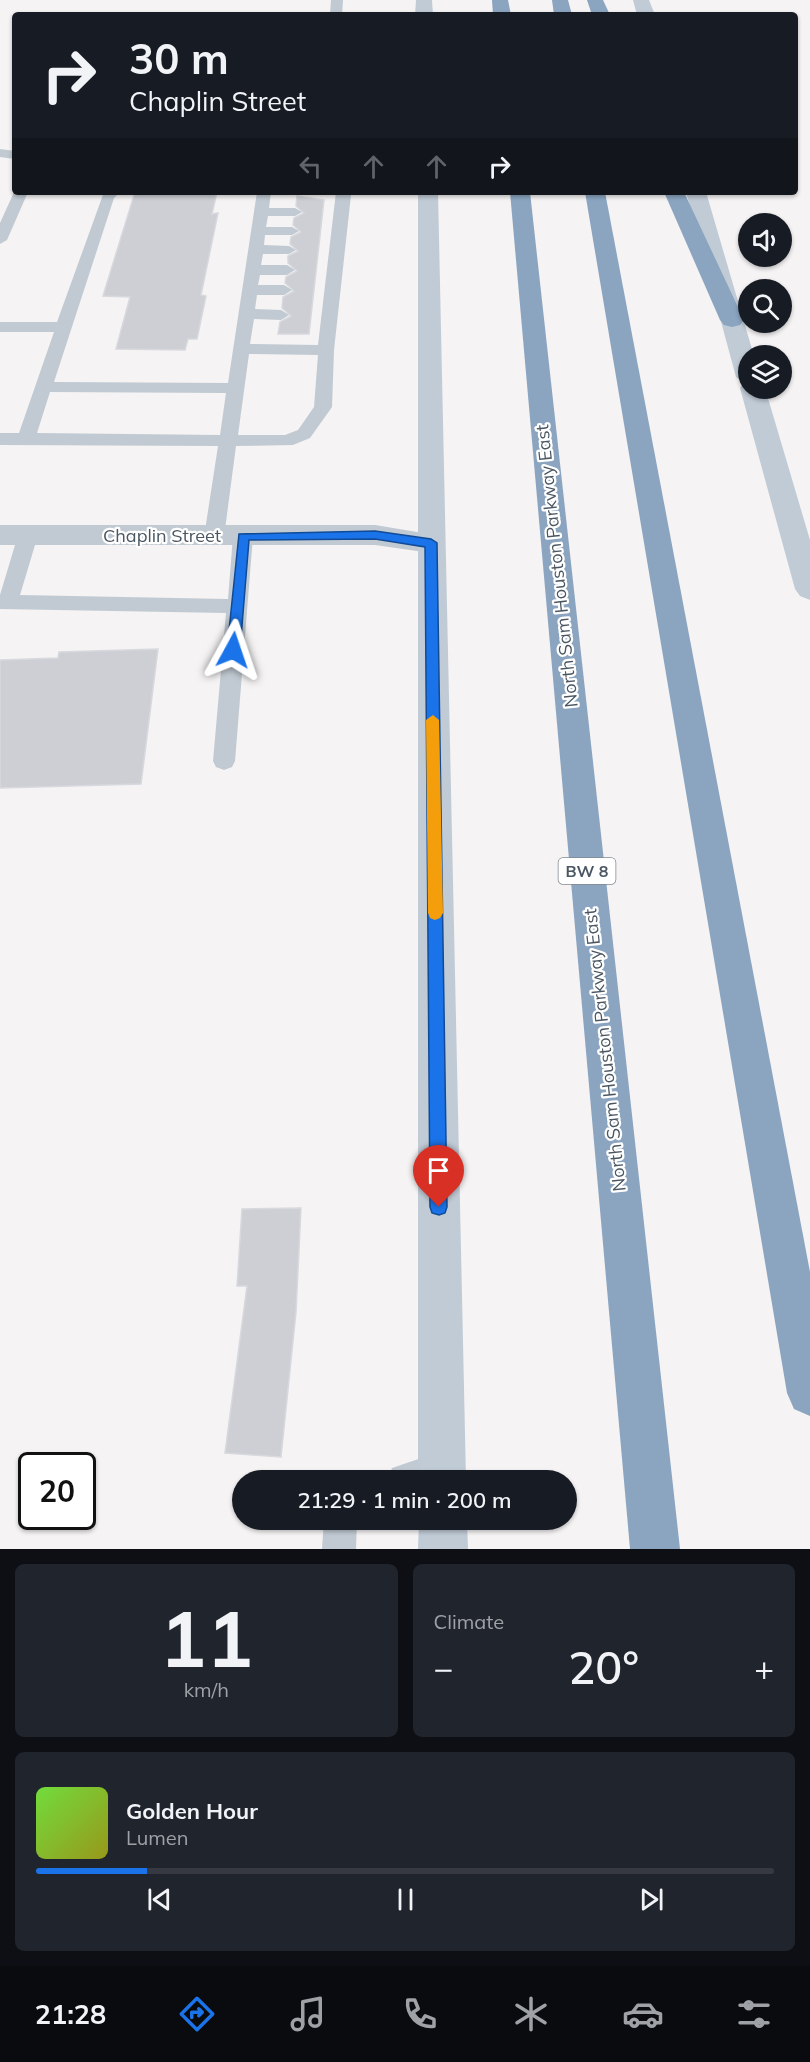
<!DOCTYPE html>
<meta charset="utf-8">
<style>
:root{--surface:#171b24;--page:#20242c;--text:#f1f3f6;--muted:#9ea1a6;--line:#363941;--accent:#1a73e8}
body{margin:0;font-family:Mulish,sans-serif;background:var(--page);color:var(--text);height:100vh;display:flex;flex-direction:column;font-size:22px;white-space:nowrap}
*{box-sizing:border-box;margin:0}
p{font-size:20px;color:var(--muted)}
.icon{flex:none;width:33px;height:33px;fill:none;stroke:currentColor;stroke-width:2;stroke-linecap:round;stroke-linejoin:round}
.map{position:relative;height:1549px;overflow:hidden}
.side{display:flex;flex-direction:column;gap:15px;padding:15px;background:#0d0f14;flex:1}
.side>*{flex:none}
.banner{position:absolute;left:12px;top:12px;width:786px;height:183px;border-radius:6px;box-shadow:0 2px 4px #0004;background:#171b24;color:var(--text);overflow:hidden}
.buttons{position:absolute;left:738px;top:213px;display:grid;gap:12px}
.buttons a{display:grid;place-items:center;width:54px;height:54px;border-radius:50%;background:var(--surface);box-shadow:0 2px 4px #0004;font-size:30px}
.speed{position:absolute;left:18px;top:1452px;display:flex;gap:12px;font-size:30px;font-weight:700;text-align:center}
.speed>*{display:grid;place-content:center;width:78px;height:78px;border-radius:50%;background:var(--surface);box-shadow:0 2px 4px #0004;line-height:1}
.speed .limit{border:3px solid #111;border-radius:9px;background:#fff;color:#111}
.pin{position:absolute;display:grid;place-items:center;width:51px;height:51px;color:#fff;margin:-62px -26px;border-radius:50% 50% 50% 0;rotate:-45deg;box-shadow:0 0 6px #0007}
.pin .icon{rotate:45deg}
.me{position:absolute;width:66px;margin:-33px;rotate:5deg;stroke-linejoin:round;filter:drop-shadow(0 0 4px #0008)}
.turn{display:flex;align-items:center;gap:21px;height:126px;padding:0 18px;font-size:27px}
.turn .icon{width:78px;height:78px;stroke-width:2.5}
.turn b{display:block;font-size:42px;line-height:51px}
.lanes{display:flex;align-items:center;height:57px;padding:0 18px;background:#0003;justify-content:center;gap:30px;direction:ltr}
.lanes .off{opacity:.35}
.big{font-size:45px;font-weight:600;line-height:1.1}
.side .widget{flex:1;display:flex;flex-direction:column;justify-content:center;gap:9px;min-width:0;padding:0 21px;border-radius:9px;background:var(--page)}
.side .dial{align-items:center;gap:0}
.dial b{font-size:78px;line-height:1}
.song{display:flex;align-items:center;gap:18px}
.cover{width:72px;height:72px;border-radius:9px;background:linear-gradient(135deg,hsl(100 70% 55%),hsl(60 70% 35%))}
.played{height:6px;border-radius:3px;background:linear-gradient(90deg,var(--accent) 15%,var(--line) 15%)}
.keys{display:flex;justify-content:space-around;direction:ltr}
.heat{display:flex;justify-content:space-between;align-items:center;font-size:33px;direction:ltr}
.side .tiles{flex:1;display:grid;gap:15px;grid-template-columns:1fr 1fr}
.widget:last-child{grid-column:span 2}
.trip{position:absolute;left:232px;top:1470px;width:345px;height:60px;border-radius:30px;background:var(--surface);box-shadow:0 2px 4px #0004;font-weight:600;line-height:60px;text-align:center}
.dock{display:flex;height:96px;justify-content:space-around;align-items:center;background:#090b0e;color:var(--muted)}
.dock .icon{width:42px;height:42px}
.dock .selected{color:var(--accent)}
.dock b{font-size:27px;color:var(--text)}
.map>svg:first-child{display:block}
.building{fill:#cdcfd5;stroke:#d7d9de;stroke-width:1.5}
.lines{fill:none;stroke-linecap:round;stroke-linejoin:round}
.service{fill:#c1cad2;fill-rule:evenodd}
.minor{fill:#c1cad2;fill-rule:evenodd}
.secondary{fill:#c1cbd6;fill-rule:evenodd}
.motorway{fill:#8ba5c1;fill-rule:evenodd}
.route{fill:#1a73e8;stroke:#114b97;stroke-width:1.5}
.slow{fill:#f59e0b}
.labels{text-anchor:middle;stroke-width:4.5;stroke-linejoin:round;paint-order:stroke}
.shield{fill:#fff;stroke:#808990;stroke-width:1.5}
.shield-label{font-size:16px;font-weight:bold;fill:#4a5661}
.street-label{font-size:18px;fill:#4a5661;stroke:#fff}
</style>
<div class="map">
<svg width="810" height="1549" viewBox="0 0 810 1549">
<rect width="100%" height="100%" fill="#f5f3f3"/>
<g class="building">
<polygon points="135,192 217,192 212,214 218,213 201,295 206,296 197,339 188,339 185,350 116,349 130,297 103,296"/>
<polygon points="297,196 324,200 309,334 278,334 280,322 291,316 282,308 283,297 294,291 285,283 286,277 297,271 288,263 288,256 298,251 290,244 291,237 301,232 293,225 294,218 304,213 296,206"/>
<polygon points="158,649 141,784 0,788 0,660 58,658 59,652"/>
<polygon points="301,1208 296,1312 281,1457 225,1453 247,1286 237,1286 242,1209"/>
</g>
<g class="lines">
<g class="service">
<polygon points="331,0 343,0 342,15 330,15"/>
<polygon points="0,149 15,151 15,159 0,157"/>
<polygon points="15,190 28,192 7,240 0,244 0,223"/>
<path d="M 104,192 L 120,192 L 114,198 L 54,382 L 228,383 L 257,192 L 271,192 L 269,208 L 295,208 L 302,212 L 295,216 L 268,216 L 266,227 L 292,227 L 299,231 L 292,235 L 265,235 L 264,245 L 289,246 L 296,250 L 289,254 L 263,254 L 261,265 L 287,265 L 295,270 L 287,275 L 260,275 L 258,285 L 284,285 L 292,290 L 284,295 L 257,295 L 255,309 L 281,310 L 289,315 L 281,320 L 254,319 L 250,344 L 318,345 L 336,192 L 350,192 L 351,195 L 334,350 L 332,407 L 310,438 L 293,445 L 236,446 L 224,537 L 221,542 L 214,544 L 207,542 L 204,537 L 218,446 L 0,445 L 0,433 L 19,433 L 54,332 L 0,332 L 0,322 L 57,322 ZM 249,354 L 318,355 L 314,407 L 298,430 L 285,435 L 238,435 ZM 50,392 L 226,393 L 220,435 L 37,433 Z"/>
<polygon points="28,528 35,530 38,535 20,595 228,599 233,536 236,531 243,529 250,531 253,536 235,761 232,767 224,770 216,767 213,761 226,613 0,609 0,595 18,535 21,530"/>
<polygon points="442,1451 453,1456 458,1467 453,1478 449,1480 388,1480 392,1468"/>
<polygon points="324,1520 357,1520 356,1549 322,1549"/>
</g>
<polygon class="minor" points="0,525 375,525 441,536 445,543 441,550 431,553 375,545 0,545"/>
<g class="secondary">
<polygon points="416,0 432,0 433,15 415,15"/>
<polygon points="633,0 649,0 655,15 637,15"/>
<polygon points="418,192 438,192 466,1480 418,1480"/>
<polygon points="686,192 706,192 754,356 748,356 748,388 765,388 810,540 810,600 800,596 795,589 740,388 743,383 736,377"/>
<polygon points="419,1520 467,1520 468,1549 418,1549"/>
</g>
<g class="motorway">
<polygon points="492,0 508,0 511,15 493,15"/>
<polygon points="552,0 568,0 572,15 554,15"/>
<polygon points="587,0 603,0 610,15 592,15"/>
<polygon points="510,192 530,192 680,1549 630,1549"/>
<polygon points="585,192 605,192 810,1272 810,1416 794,1409 787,1393"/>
<polygon points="664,192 684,192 744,320 740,325 732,327 724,325 720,320"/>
</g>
</g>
<polygon class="route" points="375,531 431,539 437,543 447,1207 445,1213 439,1215 432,1213 430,1207 425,547 375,539 249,540 240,650 233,655 227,650 239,534"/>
<polygon class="slow" points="433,715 439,720 443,913 440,918 435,920 430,918 428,913 426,720"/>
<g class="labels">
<rect class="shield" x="558.5" y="858" width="57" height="26" rx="4.5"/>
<g class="shield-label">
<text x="587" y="877">BW 8</text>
</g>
<g class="street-label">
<text x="162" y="542">Chaplin Street</text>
<text transform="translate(557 566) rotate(-96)" y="6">North Sam Houston Parkway East</text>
<text transform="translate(605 1050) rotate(-96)" y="6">North Sam Houston Parkway East</text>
</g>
</g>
</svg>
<div class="buttons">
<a><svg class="icon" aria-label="sound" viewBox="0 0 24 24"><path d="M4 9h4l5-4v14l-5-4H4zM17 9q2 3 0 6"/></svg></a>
<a><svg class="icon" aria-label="search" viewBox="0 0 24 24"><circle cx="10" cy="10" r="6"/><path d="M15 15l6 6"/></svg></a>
<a><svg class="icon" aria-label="layers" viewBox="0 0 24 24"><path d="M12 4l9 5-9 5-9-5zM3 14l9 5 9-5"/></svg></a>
</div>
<div class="speed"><div class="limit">20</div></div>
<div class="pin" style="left:439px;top:1207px;background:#d93025"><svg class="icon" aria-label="arrive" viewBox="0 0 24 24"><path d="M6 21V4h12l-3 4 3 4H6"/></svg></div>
<svg class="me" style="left:233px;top:650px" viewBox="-20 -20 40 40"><path d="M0-17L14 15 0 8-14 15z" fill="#1a73e8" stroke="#fff" stroke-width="4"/></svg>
<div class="trip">21:29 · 1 min · 200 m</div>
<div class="banner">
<div class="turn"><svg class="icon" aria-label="right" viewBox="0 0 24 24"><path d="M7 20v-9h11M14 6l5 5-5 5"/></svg><div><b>30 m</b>Chaplin Street</div></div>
<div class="lanes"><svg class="icon off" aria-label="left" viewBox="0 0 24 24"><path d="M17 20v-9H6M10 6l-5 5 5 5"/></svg><svg class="icon off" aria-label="ahead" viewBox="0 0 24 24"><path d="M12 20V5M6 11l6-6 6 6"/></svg><svg class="icon off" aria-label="ahead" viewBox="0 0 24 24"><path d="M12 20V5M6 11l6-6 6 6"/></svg><svg class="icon" aria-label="right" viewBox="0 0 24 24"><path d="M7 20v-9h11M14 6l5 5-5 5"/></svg></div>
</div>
</div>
<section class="side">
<div class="tiles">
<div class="widget dial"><b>11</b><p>km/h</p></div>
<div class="widget"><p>Climate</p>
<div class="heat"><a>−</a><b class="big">20°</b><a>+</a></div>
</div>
<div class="widget">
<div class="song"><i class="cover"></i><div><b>Golden Hour</b><p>Lumen</p></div></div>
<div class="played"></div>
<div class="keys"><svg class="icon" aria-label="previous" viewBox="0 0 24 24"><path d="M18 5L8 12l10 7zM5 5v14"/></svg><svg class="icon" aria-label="pause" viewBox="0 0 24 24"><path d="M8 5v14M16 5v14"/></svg><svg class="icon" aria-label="next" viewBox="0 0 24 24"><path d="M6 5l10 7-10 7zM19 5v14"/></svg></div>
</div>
</div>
</section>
<nav class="dock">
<b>21:28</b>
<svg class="icon selected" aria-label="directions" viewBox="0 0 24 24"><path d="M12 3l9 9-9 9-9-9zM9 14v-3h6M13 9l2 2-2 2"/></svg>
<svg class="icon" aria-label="music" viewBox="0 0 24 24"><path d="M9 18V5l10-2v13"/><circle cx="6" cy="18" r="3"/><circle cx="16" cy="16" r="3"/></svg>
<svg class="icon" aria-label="phone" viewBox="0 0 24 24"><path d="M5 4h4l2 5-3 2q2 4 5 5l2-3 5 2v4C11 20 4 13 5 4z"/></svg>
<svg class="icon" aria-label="climate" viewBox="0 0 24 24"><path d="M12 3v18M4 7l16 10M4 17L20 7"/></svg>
<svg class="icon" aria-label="car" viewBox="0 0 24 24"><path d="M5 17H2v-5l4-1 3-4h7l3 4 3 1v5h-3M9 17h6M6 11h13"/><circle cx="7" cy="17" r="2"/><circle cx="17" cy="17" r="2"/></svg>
<svg class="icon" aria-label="filters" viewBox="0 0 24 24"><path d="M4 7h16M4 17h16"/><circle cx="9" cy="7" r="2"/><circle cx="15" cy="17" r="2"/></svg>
</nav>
